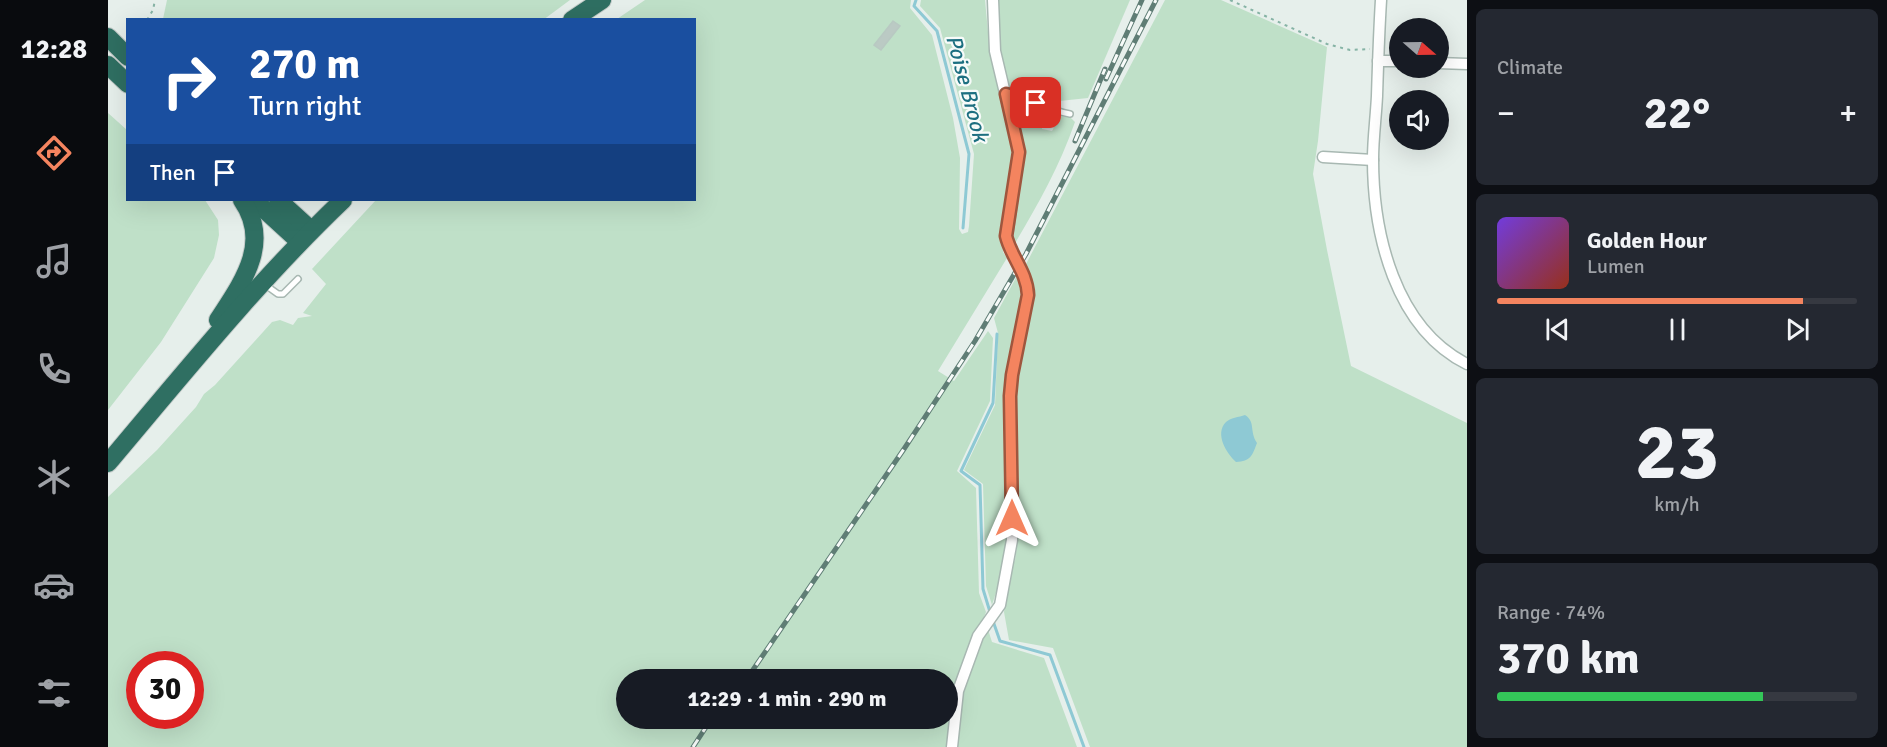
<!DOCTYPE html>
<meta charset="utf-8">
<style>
:root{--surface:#171b24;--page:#242831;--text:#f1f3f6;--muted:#9ea1a6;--line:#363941;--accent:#f4845f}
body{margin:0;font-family:Signika,sans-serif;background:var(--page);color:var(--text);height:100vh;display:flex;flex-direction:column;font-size:22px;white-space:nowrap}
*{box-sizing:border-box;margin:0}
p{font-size:20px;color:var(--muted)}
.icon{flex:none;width:33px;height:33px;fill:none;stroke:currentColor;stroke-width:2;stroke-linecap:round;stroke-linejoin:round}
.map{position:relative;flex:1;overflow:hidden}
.sheet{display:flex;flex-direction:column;gap:9px;padding:9px;background:#0d0f14;width:420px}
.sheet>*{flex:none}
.banner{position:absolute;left:18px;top:18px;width:570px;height:183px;border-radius:0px;box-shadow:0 6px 24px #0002;background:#1a4fa0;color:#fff;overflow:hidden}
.needle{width:39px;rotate:110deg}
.controls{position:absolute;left:1281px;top:18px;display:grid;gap:12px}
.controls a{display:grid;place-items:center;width:60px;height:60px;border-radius:50%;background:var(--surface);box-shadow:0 6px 24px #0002;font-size:30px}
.speed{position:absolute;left:18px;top:651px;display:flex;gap:12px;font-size:30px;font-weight:700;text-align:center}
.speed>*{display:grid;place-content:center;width:78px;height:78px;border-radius:50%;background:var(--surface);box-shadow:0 6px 24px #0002;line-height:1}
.speed .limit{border:9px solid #d22;background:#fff;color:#111}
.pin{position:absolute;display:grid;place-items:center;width:51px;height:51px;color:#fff;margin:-26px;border-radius:12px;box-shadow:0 3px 9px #0006}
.me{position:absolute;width:66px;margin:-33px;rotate:0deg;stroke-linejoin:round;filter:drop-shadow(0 0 4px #0008)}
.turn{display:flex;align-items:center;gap:21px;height:126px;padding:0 24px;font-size:27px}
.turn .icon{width:78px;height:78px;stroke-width:2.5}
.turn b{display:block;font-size:42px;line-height:51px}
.then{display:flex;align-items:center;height:57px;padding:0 24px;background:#0003;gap:12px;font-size:22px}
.big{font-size:45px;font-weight:700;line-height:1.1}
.sheet .widget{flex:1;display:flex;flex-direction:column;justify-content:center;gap:9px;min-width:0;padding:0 21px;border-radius:9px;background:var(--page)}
.sheet .dial{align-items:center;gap:0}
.dial b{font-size:78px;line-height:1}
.song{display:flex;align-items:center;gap:18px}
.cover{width:72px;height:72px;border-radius:9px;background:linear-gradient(135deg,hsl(260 70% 55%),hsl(10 70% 35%))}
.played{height:6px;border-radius:3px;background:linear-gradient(90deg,var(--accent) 85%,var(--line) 85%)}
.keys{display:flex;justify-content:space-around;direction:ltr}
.heat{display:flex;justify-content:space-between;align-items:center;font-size:33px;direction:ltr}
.charge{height:9px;border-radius:4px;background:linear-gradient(90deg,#34c759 74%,var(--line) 0)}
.trip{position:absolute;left:508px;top:669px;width:342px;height:60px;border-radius:30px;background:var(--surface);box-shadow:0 6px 24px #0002;font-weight:700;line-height:60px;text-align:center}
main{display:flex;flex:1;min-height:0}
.menu{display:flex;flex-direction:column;width:108px;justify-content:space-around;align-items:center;background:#090b0e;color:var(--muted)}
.menu .icon{width:42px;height:42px}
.menu .active{color:var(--accent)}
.menu b{font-size:27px;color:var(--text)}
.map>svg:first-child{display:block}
.green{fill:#bfe0c8;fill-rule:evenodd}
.water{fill:#8ec9d4}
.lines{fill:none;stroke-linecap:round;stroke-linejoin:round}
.stream{stroke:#8ec9d4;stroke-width:3}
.building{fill:#bbcac4;stroke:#b8c9c2;stroke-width:1.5}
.lane-casing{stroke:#a8b8b2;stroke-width:8}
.street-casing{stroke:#a8b8b2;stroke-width:13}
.highway-casing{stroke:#c2cac8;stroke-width:20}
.path{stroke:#86b3a5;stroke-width:2;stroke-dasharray:3 4.5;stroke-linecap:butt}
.lane{stroke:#fff;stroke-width:5}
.street{stroke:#fff;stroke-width:10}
.highway{stroke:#2f6f62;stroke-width:18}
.rail-casing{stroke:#5f7d75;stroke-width:5}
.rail{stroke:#f7fbf9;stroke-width:3;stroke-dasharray:9;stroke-linecap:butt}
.route-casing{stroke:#9f563e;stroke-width:15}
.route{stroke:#f4845f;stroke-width:10}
.labels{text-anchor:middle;stroke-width:4.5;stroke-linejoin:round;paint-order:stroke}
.water-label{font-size:22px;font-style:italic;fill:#1c6f80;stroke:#f7fbf9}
</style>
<main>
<nav class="menu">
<b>12:28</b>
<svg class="icon active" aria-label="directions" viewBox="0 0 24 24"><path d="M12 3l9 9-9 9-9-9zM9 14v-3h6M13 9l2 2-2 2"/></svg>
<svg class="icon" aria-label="music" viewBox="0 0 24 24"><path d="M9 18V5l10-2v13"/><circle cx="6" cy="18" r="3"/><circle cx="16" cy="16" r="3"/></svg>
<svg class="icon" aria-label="phone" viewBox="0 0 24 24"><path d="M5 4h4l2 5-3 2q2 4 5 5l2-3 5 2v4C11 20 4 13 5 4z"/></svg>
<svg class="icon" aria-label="climate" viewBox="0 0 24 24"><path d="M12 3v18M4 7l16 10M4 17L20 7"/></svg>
<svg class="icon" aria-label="car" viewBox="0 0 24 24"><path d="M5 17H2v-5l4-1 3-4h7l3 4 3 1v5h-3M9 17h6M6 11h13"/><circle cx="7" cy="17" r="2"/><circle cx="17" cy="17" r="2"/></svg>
<svg class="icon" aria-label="filters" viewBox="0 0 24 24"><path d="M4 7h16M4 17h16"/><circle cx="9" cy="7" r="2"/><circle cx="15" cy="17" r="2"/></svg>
</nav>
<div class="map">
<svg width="1359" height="747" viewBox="0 0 1359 747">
<rect width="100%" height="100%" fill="#e6efeb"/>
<g class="green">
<polygon points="59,0 462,0 435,20 55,19"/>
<path d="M 537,0 L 803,0 L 802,8 L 824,35 L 845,118 L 852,158 L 851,229 L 854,234 L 860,232 L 861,226 L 866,154 L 832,28 L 812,6 L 813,0 L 877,0 L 882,54 L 907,155 L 894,235 L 895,252 L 899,258 L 830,371 L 846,381 L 880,331 L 885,338 L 882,401 L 849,471 L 868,488 L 871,593 L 878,612 L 876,617 L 884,642 L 936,658 L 969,747 L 0,747 L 0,497 L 49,450 L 88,407 L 96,394 L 107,385 L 164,322 L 172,320 L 185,325 L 190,318 L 204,316 L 195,313 L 218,284 L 204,269 L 268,200 L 586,200 L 586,20 L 509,19 ZM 32,664 L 82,664 L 82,716 L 32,716 ZM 519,680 L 840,680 L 840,718 L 519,718 Z"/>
<polygon points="889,0 1022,0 980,98 942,102 903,90 892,52"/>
<polygon points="1057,0 1113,0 1219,47 1210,141 1205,174 1219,250 1243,366 1359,423 1359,747 982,747 945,648 901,640 896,612 903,568 907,560 910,539 908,533 910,481 907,469 906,400 925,293 925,282 918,264"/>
<path d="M 906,100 C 925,103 933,109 934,129 L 944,131 L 952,116 L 962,117 L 967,122 C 951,168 930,204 906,245 L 901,237 L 911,200 L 913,170 Z"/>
<polygon points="0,113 19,130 20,200 97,200 110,220 111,235 106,258 53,342 0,410"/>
<polygon points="910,274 916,293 913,307 901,478 899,539 894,574 884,605 878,586 875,484 856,470 887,405 890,333 886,318"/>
</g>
<path class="water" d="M 1137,415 C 1148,422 1141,431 1149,443 C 1144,456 1143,461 1128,462 C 1119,454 1106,434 1118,422 C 1122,418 1131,417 1137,415 Z"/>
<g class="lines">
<g class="stream">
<polyline points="808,0 806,6 829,31 861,154 855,228"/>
<polyline points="882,612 875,589 872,485 853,471 885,403 889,334"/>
<polyline points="885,621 892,641 942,655 976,747"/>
</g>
</g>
<polygon class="building" points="785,21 792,26 773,50 766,45"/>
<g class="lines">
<defs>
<g id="lane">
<path d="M 898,94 C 920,99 940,110 962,114"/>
<polyline points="941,124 945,110"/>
<polyline points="156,284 170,294 175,294 190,279"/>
</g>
<g id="street">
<path d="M 1273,0 C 1271,32 1270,64 1269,96 C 1268,117 1265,138 1265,159 C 1265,234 1287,328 1359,364"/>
<polyline points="1270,61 1292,61"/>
<polyline points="1330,63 1359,64"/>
<polyline points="1215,157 1265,160"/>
<path d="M 844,747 L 850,691 L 870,636 L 892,605 L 904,540 L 902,396 L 904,375 L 920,295 C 919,272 903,257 899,236 L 911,152 L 887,51 L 885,0"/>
</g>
<g id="highway">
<polyline points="464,20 494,0"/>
<polyline points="0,37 20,57"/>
<polyline points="0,65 20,84"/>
<polyline points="146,200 192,242"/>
<polyline points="170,200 203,230"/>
<path d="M 110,320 C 134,283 164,243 134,200"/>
<path d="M 0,463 C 76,373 150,281 235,200"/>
</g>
</defs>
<use href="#lane" class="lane-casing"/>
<use href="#street" class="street-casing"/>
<use href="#highway" class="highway-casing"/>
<g class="path">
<polyline points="1122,0 1219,44 1242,50 1262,49"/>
<polyline points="39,20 45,10 47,0"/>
</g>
<use href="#lane" class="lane"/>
<use href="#street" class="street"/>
<use href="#highway" class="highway"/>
<defs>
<g id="rail">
<polyline points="998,79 1034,0"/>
<polyline points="967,141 997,69"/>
<polyline points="638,680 796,449 867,341 918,254 1048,0"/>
<polyline points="585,747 604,718"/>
</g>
</defs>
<use href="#rail" class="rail-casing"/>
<use href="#rail" class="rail"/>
</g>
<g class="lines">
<defs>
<path id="route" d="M 904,518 L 902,396 L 904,375 L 920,295 C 919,272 903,257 898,236 L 911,152 L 898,94 L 928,103"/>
</defs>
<use href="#route" class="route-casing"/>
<use href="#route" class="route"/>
</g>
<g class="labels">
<g class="water-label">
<text transform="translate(860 88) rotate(75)" y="8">Poise Brook</text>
</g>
</g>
</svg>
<div class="controls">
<a><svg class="needle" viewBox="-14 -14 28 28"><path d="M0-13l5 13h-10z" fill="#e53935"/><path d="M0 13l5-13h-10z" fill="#9ea1a6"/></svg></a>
<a><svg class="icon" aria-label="sound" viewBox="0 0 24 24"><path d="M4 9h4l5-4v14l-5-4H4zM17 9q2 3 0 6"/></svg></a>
</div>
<div class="speed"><div class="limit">30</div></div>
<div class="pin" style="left:928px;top:103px;background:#d93025"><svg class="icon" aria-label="arrive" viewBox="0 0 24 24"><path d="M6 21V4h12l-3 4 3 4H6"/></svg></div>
<svg class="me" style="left:904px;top:518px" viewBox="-20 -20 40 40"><path d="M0-17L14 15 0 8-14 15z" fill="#f4845f" stroke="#fff" stroke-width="4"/></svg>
<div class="trip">12:29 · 1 min · 290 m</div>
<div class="banner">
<div class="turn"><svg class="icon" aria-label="right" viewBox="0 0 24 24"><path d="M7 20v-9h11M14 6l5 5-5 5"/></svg><div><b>270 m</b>Turn right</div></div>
<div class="then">Then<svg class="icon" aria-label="arrive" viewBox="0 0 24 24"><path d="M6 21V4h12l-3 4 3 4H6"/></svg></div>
</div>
</div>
<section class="sheet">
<div class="widget"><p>Climate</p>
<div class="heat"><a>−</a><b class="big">22°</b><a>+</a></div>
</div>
<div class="widget">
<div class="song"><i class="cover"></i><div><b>Golden Hour</b><p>Lumen</p></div></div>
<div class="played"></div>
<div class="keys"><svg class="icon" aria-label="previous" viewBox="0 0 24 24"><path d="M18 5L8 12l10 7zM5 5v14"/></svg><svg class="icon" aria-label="pause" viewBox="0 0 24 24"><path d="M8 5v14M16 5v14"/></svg><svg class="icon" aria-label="next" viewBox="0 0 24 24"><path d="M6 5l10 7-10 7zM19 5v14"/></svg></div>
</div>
<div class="widget dial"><b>23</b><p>km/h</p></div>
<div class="widget"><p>Range · 74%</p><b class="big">370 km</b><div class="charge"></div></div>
</section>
</main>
